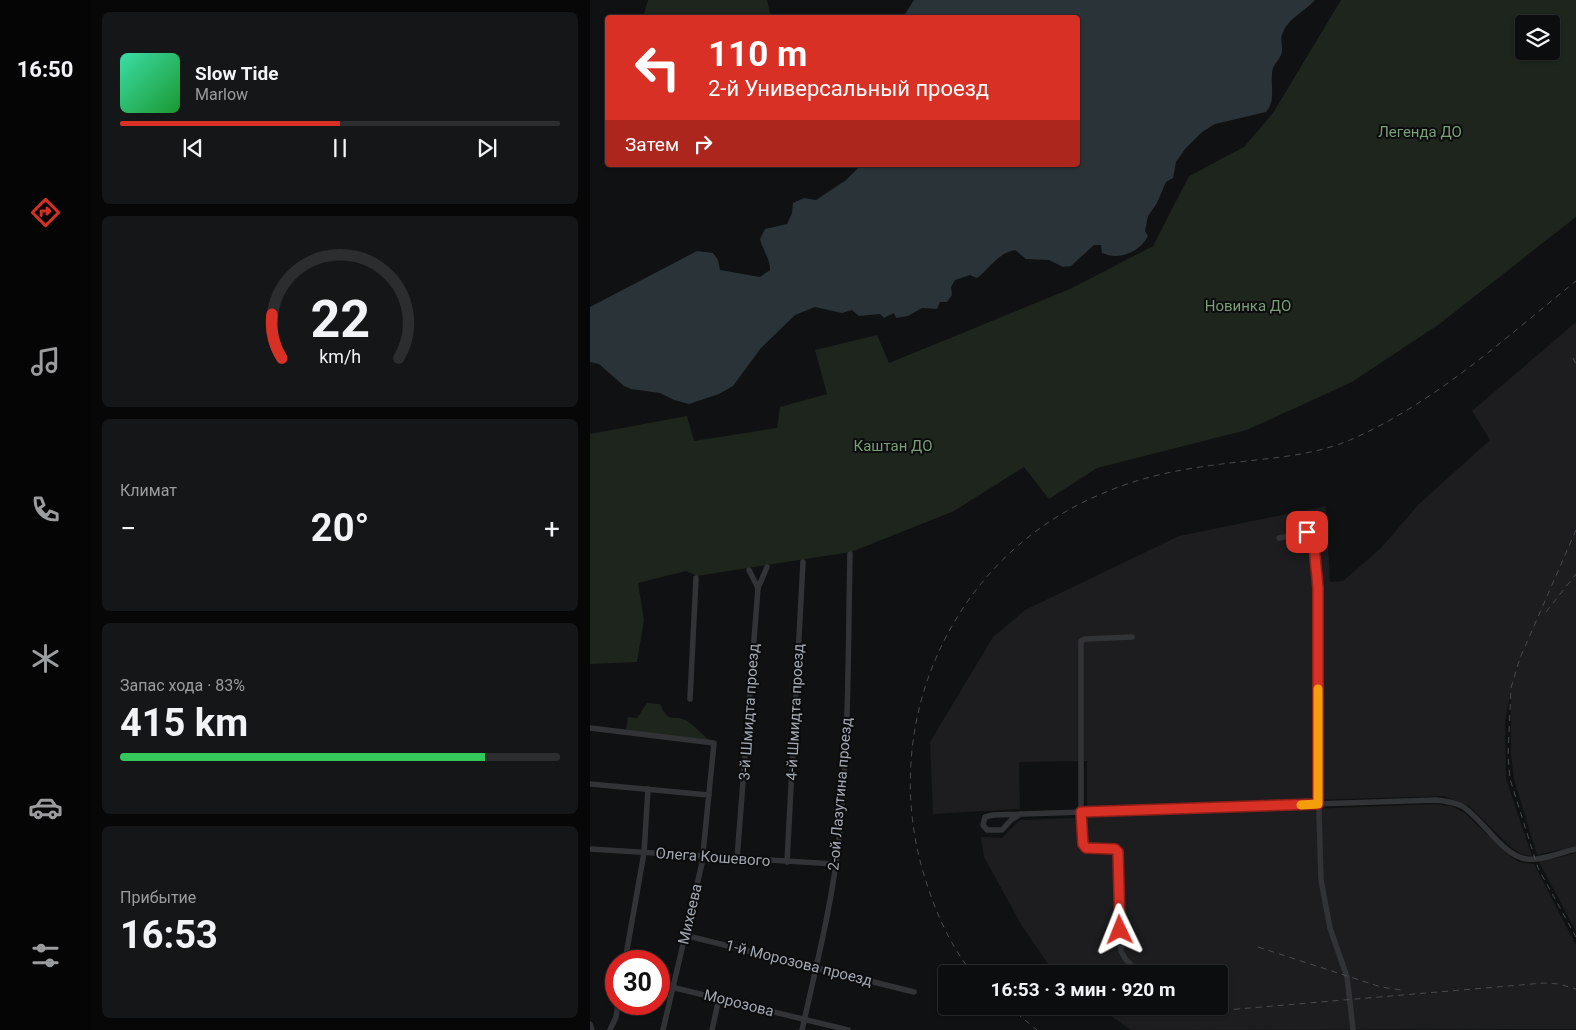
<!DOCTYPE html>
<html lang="ru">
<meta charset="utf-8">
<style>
:root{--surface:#0c0d0e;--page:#151617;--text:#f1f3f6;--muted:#9a9c9e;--line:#2c2d2e;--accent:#d93025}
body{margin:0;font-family:Roboto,sans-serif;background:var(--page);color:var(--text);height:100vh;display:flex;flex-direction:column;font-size:19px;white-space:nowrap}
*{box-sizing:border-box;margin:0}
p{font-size:16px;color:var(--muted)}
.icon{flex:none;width:28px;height:28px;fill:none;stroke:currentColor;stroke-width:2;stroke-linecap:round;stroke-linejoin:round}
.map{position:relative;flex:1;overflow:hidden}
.details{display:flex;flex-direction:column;gap:12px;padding:12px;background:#070708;width:500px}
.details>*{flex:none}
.hud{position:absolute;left:15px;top:15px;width:475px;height:152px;border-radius:5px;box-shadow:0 1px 4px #0004,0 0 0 1px var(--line);background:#d93025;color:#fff;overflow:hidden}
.fabs{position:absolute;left:925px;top:15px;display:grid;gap:10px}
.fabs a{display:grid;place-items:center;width:45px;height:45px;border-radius:5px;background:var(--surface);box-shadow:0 1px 4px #0004,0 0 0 1px var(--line);font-size:25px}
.speed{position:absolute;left:15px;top:950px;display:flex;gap:10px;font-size:25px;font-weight:700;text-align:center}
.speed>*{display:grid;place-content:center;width:65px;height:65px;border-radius:50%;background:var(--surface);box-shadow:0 1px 4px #0004,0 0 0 1px var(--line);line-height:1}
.speed .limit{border:8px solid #d22;background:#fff;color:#111}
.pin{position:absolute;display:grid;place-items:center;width:42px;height:42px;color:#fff;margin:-21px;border-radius:10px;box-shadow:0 2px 8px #0006}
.me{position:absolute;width:55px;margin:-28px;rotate:358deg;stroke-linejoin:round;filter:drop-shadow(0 0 4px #0008)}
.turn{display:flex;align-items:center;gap:18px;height:105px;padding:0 20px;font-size:22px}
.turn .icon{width:65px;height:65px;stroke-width:2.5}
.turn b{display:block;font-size:35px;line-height:42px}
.then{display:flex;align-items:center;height:48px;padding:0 20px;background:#0003;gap:10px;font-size:19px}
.big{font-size:38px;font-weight:700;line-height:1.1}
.details .tile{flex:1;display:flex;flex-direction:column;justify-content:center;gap:8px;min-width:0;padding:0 18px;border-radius:8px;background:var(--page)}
.details .dial{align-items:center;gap:0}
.dial svg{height:130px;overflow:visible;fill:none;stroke:var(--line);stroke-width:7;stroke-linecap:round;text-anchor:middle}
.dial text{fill:var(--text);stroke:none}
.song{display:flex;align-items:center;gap:15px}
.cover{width:60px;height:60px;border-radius:8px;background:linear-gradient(135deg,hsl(160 70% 55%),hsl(130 70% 35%))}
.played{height:5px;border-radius:2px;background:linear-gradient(90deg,var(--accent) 50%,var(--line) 50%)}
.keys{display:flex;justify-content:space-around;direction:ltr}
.heat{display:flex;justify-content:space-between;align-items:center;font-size:28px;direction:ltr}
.charge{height:8px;border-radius:4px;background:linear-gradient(90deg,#34c759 83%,var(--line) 0)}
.trip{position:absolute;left:348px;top:965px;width:290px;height:50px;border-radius:5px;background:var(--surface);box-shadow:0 1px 4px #0004,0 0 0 1px var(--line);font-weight:700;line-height:50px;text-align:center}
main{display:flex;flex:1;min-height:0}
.tabs{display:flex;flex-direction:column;width:90px;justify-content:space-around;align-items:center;background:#050506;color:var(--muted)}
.tabs .icon{width:35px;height:35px}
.tabs .on{color:var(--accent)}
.tabs b{font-size:22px;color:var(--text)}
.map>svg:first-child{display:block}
.built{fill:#1d1d1f}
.green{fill:#1d251d;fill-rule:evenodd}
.water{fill:#293338}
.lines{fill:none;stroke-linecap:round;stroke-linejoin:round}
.minor{stroke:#313337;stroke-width:5.5}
.rail{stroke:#484b50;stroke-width:1;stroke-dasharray:6 5;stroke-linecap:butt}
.route-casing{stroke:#8d1f18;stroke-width:12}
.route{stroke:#d93025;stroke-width:9}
.slow{stroke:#f59e0b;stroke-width:9}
.labels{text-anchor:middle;stroke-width:4;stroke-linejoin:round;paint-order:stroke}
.park-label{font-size:15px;fill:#799f78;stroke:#0c0c0d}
.street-label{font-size:15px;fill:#a1a9b3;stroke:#0c0c0d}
</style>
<main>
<nav class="tabs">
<b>16:50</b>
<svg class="icon on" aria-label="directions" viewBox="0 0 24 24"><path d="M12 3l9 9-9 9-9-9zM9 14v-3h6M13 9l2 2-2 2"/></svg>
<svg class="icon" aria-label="music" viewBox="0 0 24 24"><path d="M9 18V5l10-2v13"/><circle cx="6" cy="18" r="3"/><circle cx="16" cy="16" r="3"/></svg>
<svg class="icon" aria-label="phone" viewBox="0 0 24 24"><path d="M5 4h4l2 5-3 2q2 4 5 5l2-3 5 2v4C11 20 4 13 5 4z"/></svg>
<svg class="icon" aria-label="climate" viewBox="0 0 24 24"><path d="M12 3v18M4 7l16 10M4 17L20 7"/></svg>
<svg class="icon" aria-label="car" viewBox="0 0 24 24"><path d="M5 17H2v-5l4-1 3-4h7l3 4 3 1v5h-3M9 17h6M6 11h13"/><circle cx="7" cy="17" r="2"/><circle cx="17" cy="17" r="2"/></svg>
<svg class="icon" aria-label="filters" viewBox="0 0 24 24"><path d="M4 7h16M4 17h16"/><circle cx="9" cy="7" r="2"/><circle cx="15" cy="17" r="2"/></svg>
</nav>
<section class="details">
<div class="tile">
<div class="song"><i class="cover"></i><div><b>Slow Tide</b><p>Marlow</p></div></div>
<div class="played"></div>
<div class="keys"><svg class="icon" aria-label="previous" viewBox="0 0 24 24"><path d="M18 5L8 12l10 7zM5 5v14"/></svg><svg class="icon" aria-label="pause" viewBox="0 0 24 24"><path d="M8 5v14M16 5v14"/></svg><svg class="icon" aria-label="next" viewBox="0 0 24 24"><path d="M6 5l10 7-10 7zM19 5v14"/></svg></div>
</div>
<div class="tile dial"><svg viewBox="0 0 100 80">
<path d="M14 69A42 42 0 1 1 86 69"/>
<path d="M14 69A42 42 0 0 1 8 42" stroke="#d93025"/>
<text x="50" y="56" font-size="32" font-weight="700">22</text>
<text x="50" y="72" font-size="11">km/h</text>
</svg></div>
<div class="tile"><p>Климат</p>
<div class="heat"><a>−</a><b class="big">20°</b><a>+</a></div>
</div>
<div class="tile"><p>Запас хода · 83%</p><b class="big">415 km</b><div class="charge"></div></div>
<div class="tile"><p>Прибытие</p><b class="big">16:53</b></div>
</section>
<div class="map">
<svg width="986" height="1030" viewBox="0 0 986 1030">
<rect width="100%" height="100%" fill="#101112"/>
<g class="built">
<polygon points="986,322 986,846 947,855 924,779 921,755 921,691 915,721 916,779 942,856 931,854 921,847 879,806 854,796 497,807 497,761 429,762 430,809 343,814 340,742 403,637 435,610 589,536 736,506 740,582 753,581 791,548 829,504 900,440 882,411"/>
<polygon points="846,804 861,806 875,813 916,853 929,862 944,864 986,945 986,1029 541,1030 507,1006 629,1006 629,974 465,974 432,926 394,857 391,837 412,838 430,820"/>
<polygon points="986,853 986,931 949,862"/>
</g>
<g class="green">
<polygon points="58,0 177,0 181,17 61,17 54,14"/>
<path d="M 751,0 L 986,0 L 986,217 L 848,325 L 762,382 L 657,430 L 507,468 L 459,499 L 434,467 L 364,511 L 261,552 L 107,576 L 96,571 L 48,583 L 54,620 L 47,662 L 0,664 L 0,434 L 97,416 L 104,441 L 187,428 L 190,407 L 237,394 L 225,350 L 287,335 L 299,363 L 480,289 L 563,246 L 599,176 L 654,147 L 683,113 ZM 934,24 L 961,24 L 961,51 L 934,51 Z"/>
<path d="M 57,703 L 70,704 C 79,726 84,713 97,721 C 105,726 112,734 119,740 L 36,730 L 38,717 L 47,718 Z"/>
</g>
<path class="water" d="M 324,0 L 725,0 C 714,12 700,17 693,32 C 689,40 694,48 691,55 C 689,60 685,63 683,68 C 679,84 687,100 676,112 L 625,124 L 612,132 L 595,149 L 586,162 L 583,178 L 576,182 L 567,203 L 558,216 L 555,231 L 558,236 C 550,252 529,261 512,253 L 511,245 L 504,245 L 481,266 L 473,267 L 459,260 L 436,259 L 425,250 C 406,254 401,268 387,278 L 380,275 L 365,280 L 361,287 L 362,295 L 357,302 L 350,302 L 347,309 L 332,308 L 318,316 L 306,318 L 304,313 L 294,318 L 290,314 L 269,316 L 262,310 L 252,313 L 225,307 L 205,315 L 171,348 L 143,386 L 129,394 L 99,404 L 84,400 L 70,393 L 41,389 L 34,386 L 9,364 L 0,362 L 0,307 L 107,251 L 123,253 L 128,260 L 130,270 L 170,277 L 180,270 C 180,258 173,251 170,239 L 175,229 L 197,224 L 202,213 L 203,203 L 214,198 L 226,200 L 256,180 L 271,165 L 488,165 L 488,18 L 313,17 Z"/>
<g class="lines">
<g class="minor">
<polyline points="689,538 717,532 723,536 728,588 727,743 731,880 740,928 757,977 763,1029"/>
<polyline points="159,570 168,588"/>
<polyline points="542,637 495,639 491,641 491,812 493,844 496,848 525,849 528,852 531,951 536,960 551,974"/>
<polyline points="100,699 106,578"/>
<polyline points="0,728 124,743 112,863 73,1030"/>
<polyline points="0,784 119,795"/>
<path d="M 431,814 L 421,820 L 412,830 L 397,830 L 393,825 L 395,817 L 403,815 L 846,800 C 855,801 864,802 872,806 C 893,819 913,857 937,859 C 952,861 971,852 986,849"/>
<polyline points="0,849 245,864"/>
<polyline points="147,859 168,588 177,567"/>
<polyline points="197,862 213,562"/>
<polyline points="94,935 324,992"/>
<polyline points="35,961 54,853 58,789"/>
<polyline points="69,984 258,1030"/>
<polyline points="0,1024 2,1030"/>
<polyline points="20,1030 26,1017 28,1004"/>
<polyline points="122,1030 129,998"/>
<path d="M 212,1030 C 226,967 242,904 249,840 C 259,745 258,649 260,554"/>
</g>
<g class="rail">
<polyline points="983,358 986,364"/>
<polyline points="986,530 930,658 921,688 918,755 920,779 948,868 986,937"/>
<polyline points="956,612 986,574"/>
<polyline points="668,947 791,987 811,990"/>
<path d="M 383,974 C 359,944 345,911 334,875 C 287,720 364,553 516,492 C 556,475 598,468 640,463 C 680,458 722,456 760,440 C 845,403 915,338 986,281"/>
<polyline points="418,1006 447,1030"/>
<polyline points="589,1014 954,983 969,984 986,989"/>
</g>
</g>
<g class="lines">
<defs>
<polyline id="route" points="530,930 528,852 525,849 496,848 493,844 491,812 728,804 728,588 723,536 717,532"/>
</defs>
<use href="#route" class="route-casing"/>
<use href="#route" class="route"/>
<polyline class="slow" points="711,805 728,804 728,689"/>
</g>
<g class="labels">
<g class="park-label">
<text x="830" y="137">Легенда ДО</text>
<text x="658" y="311">Новинка ДО</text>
<text x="303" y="451">Каштан ДО</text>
</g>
<g class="street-label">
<text transform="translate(159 712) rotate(-86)" y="5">3-й Шмидта проезд</text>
<text transform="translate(205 712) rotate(-87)" y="5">4-й Шмидта проезд</text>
<text transform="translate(250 794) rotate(-85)" y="5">2-ой Лазутина проезд</text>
<text transform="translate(123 857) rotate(4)" y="5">Олега Кошевого</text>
<text transform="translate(100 914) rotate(-77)" y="5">Михеева</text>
<text transform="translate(209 963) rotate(14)" y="5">1-й Морозова проезд</text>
<text transform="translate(149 1003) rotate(14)" y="5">Морозова</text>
</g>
</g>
</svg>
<div class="fabs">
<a><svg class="icon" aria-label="layers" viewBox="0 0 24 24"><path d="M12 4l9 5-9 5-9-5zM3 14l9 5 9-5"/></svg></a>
</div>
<div class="speed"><div class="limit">30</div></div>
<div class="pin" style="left:717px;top:532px;background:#d93025"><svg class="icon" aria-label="arrive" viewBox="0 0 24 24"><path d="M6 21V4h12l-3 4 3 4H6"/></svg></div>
<svg class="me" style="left:530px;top:930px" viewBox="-20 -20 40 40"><path d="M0-17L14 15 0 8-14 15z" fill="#d93025" stroke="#fff" stroke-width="4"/></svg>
<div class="trip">16:53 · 3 мин · 920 m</div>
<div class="hud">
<div class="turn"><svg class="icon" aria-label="left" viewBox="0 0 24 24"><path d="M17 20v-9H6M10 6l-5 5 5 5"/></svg><div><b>110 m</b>2-й Универсальный проезд</div></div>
<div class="then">Затем<svg class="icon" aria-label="right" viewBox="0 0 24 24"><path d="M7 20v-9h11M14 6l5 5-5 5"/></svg></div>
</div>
</div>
</main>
